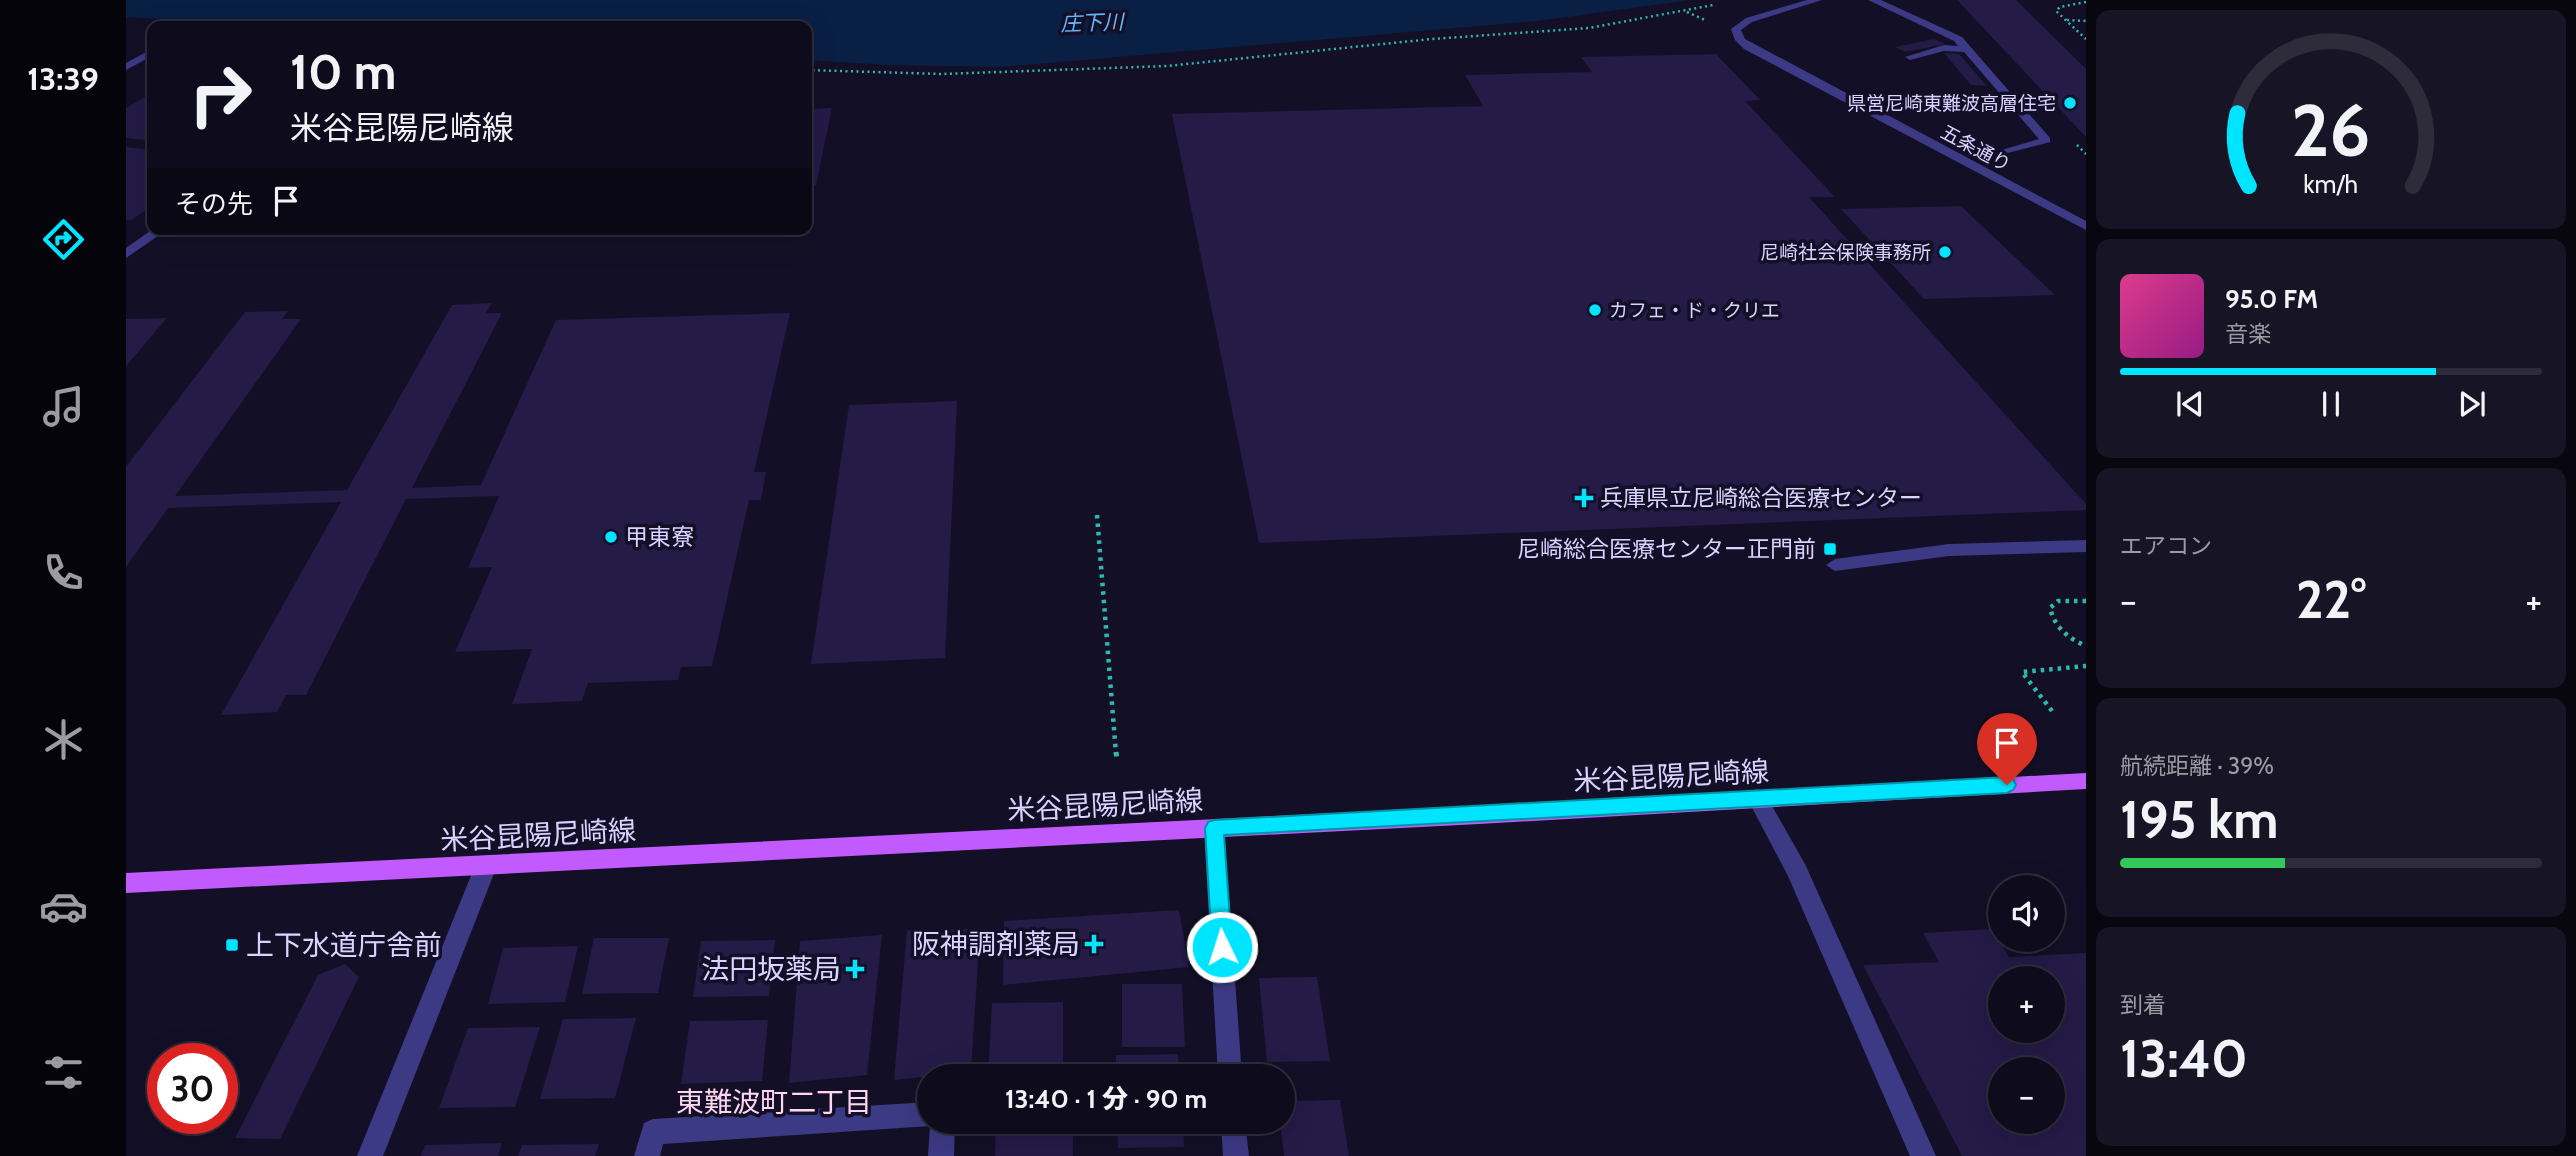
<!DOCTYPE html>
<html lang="ja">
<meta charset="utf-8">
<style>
:root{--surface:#0e0b1c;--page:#171425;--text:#f1f3f6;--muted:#9b9ba3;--line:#2e2b3b;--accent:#00e5ff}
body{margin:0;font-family:Cabin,"Noto Sans JP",sans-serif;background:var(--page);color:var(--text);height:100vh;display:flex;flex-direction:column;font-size:26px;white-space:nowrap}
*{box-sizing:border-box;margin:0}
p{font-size:23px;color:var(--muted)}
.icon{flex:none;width:38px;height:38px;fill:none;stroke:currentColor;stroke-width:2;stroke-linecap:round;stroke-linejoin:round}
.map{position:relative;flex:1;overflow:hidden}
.drawer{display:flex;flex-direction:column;gap:10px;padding:10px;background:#08060f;width:490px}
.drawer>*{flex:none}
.guide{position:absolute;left:21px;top:21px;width:665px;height:214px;border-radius:14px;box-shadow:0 7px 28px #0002,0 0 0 2px var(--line);background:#0e0b1c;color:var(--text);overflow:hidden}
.tools{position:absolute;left:1862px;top:875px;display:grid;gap:14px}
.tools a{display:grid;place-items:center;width:77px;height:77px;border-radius:50%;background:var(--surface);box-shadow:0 7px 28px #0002,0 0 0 2px var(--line);font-size:35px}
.speed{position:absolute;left:21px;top:1043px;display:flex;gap:14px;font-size:35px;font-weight:700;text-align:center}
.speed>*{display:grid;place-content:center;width:91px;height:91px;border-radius:50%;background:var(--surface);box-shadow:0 7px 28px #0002,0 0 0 2px var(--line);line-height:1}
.speed .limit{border:10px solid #d22;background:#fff;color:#111}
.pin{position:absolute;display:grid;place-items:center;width:60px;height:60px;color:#fff;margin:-72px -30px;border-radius:50% 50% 50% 0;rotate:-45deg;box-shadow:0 0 7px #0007}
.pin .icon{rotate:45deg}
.me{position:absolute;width:77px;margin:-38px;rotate:356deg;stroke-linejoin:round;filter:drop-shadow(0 0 5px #0008)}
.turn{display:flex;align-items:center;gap:24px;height:147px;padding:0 28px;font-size:32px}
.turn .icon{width:91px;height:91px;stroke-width:2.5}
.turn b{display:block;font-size:49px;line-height:60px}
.then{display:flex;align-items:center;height:66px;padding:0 28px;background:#0003;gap:14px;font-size:26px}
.big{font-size:52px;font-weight:800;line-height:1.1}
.drawer .tile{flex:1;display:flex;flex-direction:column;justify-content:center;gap:10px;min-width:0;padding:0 24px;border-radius:14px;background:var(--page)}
.drawer .dial{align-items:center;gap:0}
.dial svg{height:182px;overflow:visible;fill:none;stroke:var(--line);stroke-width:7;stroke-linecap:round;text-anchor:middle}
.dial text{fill:var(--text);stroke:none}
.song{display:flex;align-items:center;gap:21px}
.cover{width:84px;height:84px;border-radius:10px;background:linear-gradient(135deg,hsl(330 70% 55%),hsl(310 70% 35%))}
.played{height:7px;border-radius:4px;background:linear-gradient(90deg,var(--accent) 75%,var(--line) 75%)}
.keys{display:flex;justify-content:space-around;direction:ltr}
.heat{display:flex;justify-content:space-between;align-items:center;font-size:38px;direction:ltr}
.charge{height:10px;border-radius:5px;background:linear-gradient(90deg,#34c759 39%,var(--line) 0)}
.trip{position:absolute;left:791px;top:1064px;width:378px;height:70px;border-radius:35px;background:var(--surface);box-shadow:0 7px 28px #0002,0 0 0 2px var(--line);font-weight:800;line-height:70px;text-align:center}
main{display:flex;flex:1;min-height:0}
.tabs{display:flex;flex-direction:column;width:126px;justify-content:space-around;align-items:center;background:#06040b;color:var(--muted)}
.tabs .icon{width:49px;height:49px}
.tabs .current{color:var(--accent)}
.tabs b{font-size:32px;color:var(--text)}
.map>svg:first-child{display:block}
.water{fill:#0a1f44}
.building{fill:#241b47;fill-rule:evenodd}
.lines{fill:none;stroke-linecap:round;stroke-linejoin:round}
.path-far2{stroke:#2fb8b0;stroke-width:2.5;stroke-dasharray:2 3.5;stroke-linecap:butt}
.path-far1{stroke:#2fb8b0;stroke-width:4.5;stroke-dasharray:3.5 5;stroke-linecap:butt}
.path{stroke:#2fb8b0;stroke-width:5;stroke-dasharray:4.5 7;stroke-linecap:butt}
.minor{fill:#3d3a85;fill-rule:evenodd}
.major{fill:#c25bff;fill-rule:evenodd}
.route{fill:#00e5ff;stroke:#0095a6;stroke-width:2}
.poi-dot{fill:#00e5ff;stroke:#130f26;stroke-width:2.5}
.labels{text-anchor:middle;stroke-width:7;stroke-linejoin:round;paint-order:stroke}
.far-poi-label{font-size:19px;fill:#d9d4ff;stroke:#130f26;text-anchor:end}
.far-street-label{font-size:19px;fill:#d9d4ff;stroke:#130f26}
.far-water-label{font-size:21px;font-style:italic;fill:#62b6ff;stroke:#130f26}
.poi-label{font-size:23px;fill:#d9d4ff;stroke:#130f26;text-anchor:start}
.near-street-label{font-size:28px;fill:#d9d4ff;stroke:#130f26}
.near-poi-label{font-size:28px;fill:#d9d4ff;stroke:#130f26;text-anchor:end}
.near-neighbourhood-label{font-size:28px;fill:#ffd6f0;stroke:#130f26}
</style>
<main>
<nav class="tabs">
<b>13:39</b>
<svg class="icon current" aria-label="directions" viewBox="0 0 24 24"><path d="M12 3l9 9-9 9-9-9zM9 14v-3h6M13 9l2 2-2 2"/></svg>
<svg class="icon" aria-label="music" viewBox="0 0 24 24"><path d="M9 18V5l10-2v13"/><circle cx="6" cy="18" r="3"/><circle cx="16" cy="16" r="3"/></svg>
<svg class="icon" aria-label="phone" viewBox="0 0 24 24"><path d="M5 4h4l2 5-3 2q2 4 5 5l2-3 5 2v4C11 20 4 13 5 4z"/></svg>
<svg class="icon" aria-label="climate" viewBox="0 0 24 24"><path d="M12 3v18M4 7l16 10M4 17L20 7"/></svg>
<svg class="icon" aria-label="car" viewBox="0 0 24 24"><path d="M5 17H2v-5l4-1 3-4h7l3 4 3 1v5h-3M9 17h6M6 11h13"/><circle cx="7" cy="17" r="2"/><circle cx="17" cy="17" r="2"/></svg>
<svg class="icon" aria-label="filters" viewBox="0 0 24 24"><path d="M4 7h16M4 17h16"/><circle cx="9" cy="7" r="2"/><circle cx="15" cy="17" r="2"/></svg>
</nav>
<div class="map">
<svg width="1960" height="1156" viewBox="0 0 1960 1156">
<rect width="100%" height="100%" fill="#130f26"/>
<polygon class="water" points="0,0 1564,0 1412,21 875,67 762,65 681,60 681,26 152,26 0,17"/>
<g class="building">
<polygon points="1831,0 1890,0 1960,69 1960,137"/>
<polygon points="1808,39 1819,44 1780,52 1769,47"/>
<polygon points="1818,53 1833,54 1861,86 1845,85"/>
<polygon points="1590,54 1634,100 1619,101 1709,197 1683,197 1960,504 1960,510 1133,543 1046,114 1357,106 1339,75 1466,72 1455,57"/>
<polygon points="26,93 26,141 0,138 0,108"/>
<polygon points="706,108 690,185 681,186 681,109"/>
<polygon points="0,147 26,150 26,206 5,220 0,220"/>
<polygon points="1835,206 1929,295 1798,299 1715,209"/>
<polygon points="366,303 360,313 376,313 286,488 355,485 430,320 664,313 628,472 640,472 635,500 623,500 586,666 555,667 552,680 462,683 456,701 386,704 406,649 329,652 366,567 342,568 373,496 280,499 180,695 160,695 151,712 95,715 215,502 42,508 0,567 0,467 119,312 162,311 156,319 175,319 49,496 221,490 326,305"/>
<polygon points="41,318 0,366 0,319"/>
<polygon points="831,401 819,658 685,664 723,405"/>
<polygon points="1053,910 1063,967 877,985 878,921"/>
<polygon points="854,929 845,1072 768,1080 781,930"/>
<path d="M 1866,929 L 1883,957 L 1960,953 L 1960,1156 L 1836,1156 L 1737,965 L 1813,962 L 1797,933 ZM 1874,978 L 1927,978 L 1927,1031 L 1874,1031 ZM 1874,1069 L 1927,1069 L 1927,1122 L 1874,1122 Z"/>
<polygon points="756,935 741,1075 663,1083 674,941"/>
<polygon points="468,938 543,938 532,993 456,994"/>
<polygon points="649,940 643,996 567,997 575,941"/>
<polygon points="452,946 439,1002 362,1004 377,948"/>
<polygon points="219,964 233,977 154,1139 109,1138 192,975"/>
<polygon points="1191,977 1204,1061 1141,1062 1133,978"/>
<polygon points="996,984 1056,984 1059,1047 996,1047"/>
<polygon points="937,1002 937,1076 862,1076 866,1003"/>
<polygon points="510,1018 489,1098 414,1099 437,1019"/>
<polygon points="642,1020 636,1081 555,1084 564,1021"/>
<polygon points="414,1027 389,1107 313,1108 342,1028"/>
<polygon points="1052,1054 1054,1076 990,1076 990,1055"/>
<polygon points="1214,1100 1223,1156 1158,1156 1154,1122 1157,1122 1157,1101"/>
<polygon points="870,1122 947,1122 947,1156 869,1156"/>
<polygon points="991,1122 1057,1122 1058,1147 992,1148"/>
<polygon points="376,1143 372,1156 295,1156 299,1145"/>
<polygon points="473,1144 469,1156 392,1156 396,1145"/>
</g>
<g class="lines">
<g class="path-far2">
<polyline points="1960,2 1934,7 1930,11 1960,39"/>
<polyline points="1561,12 1579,20"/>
<polyline points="1941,20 1960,21"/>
<polyline points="681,70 816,74 1041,66 1306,39 1463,28 1587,5"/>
<polyline points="1951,145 1960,154"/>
</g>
<g class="path-far1">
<polyline points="971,515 990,754"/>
<path d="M 1960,601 L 1932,601 L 1924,608 C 1929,628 1942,638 1960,646"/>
<polyline points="1926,711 1896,672 1960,666"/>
</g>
<polyline class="path" points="990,752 991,760"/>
<g class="minor">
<polygon points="1681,0 1696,0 1626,22 1615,30 1619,39 1960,221 1960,230 1618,49 1609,40 1605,29 1620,18"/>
<polygon points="1742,0 1755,0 1836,37 1924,138 1924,142 1862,158 1862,154 1913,139 1838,52 1818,51 1784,60 1779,57 1818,45 1832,46 1828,41"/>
<polygon points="26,49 26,56 0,70 0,63"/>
<polygon points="27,229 42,229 0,258 0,248"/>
<polygon points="1960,540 1960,552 1823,556 1709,571 1700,565 1709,559 1823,544"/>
<polygon points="1631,789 1638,792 1679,864 1810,1156 1784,1156 1662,876 1621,798 1624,792"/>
<polygon points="1088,819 1095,822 1098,828 1116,1076 1092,1076 1078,828 1081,822"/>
<polygon points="360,857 368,859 371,866 257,1156 231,1156 349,866 352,859"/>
<polygon points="803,1102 803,1122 829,1122 828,1156 802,1156 804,1126 537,1144 534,1156 508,1156 518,1123 527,1119"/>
<polygon points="1095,1122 1119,1122 1123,1156 1097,1156"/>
</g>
<polygon class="major" points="1960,773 1960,789 1353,824 0,893 0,873 1353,806"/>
</g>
<polygon class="route" points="1881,777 1887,779 1890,785 1887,790 1881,793 1098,835 1106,947 1103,954 1096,957 1089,954 1086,947 1079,828 1082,822 1088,820"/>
<g class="poi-dot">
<circle cx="1944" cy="103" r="7"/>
<circle cx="1819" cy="252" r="7"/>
<circle cx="1469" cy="310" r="7"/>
<path d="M1454.5 487.5h7v7h7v7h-7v7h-7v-7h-7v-7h7z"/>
<circle cx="485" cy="537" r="7"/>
<rect x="1697" y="542" width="14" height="14" rx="3.5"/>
<path d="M964.5 933.5h7v7h7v7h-7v7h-7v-7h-7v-7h7z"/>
<rect x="99" y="938" width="14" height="14" rx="3.5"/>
<path d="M725.5 958.5h7v7h7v7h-7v7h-7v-7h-7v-7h7z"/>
</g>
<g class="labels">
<g class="far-poi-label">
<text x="1930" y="110">県営尼崎東難波高層住宅</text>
<text x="1805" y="259">尼崎社会保険事務所</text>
<text x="1483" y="317" text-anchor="start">カフェ・ド・クリエ</text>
</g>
<g class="far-street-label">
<text transform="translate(1850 148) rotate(28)" y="7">五条通り</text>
</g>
<g class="far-water-label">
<text transform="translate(966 23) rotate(-2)" y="7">庄下川</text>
</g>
<g class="poi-label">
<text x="1474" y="506">兵庫県立尼崎総合医療センター</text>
<text x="499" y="545">甲東寮</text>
<text x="1690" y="557" text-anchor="end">尼崎総合医療センター正門前</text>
</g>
<g class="near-street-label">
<text transform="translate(1545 776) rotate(-3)" y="10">米谷昆陽尼崎線</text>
<text transform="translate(979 805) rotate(-3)" y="10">米谷昆陽尼崎線</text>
<text transform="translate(412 835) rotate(-3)" y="10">米谷昆陽尼崎線</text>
</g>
<g class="near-poi-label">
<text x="954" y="954">阪神調剤薬局</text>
<text x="120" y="955" text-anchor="start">上下水道庁舎前</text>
<text x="715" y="979">法円坂薬局</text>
</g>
<g class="near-neighbourhood-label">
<text x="648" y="1112">東難波町二丁目</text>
</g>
</g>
</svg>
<div class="tools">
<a><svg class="icon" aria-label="sound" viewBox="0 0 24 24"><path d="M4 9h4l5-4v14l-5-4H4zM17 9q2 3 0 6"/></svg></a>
<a>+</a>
<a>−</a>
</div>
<div class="speed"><div class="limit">30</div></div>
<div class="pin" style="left:1881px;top:785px;background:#d93025"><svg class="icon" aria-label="arrive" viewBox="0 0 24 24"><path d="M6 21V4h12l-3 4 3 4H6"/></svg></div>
<svg class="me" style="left:1096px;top:947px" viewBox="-20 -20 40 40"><circle r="17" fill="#00e5ff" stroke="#fff" stroke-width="3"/><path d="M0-11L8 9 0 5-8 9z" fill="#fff"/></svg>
<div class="trip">13:40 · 1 分 · 90 m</div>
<div class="guide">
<div class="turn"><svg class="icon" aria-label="right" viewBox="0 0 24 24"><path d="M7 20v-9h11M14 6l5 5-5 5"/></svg><div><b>10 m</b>米谷昆陽尼崎線</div></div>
<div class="then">その先<svg class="icon" aria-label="arrive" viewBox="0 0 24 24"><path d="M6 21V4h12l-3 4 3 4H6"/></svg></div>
</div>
</div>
<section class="drawer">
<div class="tile dial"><svg viewBox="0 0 100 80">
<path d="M14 69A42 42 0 1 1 86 69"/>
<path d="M14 69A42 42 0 0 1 9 37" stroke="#00e5ff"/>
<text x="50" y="56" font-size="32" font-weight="700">26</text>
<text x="50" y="72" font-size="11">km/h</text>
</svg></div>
<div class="tile">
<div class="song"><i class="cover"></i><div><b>95.0 FM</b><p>音楽</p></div></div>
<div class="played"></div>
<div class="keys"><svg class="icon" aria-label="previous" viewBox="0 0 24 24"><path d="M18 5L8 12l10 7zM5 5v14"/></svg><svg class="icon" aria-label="pause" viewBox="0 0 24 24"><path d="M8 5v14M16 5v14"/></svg><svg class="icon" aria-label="next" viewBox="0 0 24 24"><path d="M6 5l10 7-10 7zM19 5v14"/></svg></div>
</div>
<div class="tile"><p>エアコン</p>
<div class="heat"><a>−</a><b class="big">22°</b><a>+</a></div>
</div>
<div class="tile"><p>航続距離 · 39%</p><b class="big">195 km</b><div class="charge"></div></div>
<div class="tile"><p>到着</p><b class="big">13:40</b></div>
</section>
</main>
